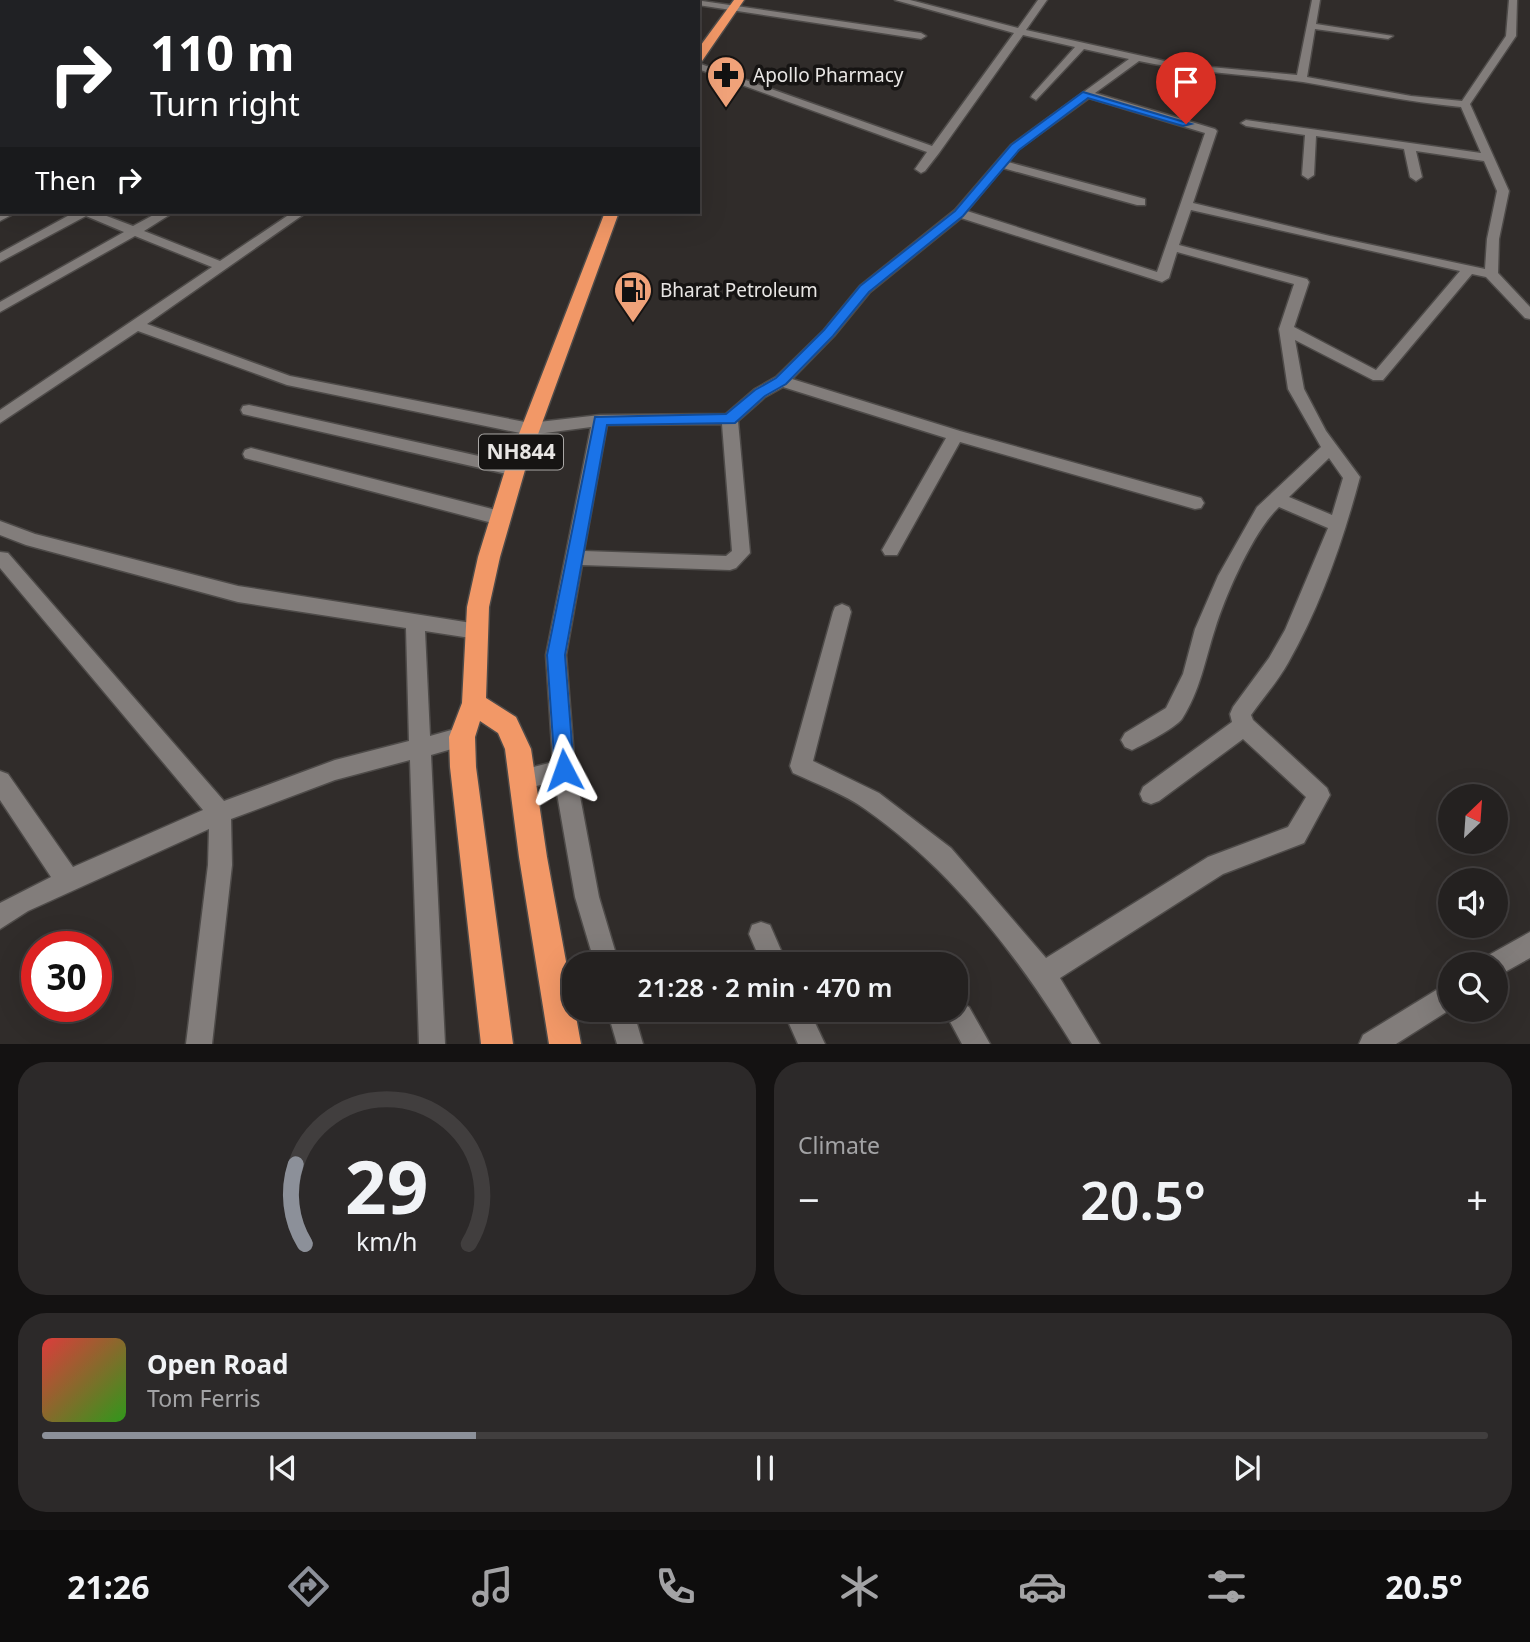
<!DOCTYPE html>
<meta charset="utf-8">
<style>
:root{--surface:#242120;--page:#2c2929;--text:#f1f3f6;--muted:#a3a3a5;--line:#413e3e;--accent:#8c9099}
body{margin:0;font-family:"Noto Sans",sans-serif;background:var(--page);color:var(--text);height:100vh;display:flex;flex-direction:column;font-size:26px;white-space:nowrap}
*{box-sizing:border-box;margin:0}
p{font-size:23px;color:var(--muted)}
.icon{flex:none;width:38px;height:38px;fill:none;stroke:currentColor;stroke-width:2;stroke-linecap:round;stroke-linejoin:round}
.map{position:relative;height:1044px;overflow:hidden}
.panel{display:flex;flex-direction:column;gap:18px;padding:18px;background:#141212;flex:1}
.panel>*{flex:none}
.banner{position:absolute;left:0px;top:0px;width:700px;height:214px;box-shadow:0 7px 28px #0002,0 0 0 2px var(--line);background:#202124;color:#fff;overflow:hidden}
.needle{width:46px;rotate:25deg}
.controls{position:absolute;left:1438px;top:784px;display:grid;gap:14px}
.controls a{display:grid;place-items:center;width:70px;height:70px;border-radius:50%;background:var(--surface);box-shadow:0 7px 28px #0002,0 0 0 2px var(--line);font-size:35px}
.speed{position:absolute;left:21px;top:931px;display:flex;gap:14px;font-size:35px;font-weight:700;text-align:center}
.speed>*{display:grid;place-content:center;width:91px;height:91px;border-radius:50%;background:var(--surface);box-shadow:0 7px 28px #0002,0 0 0 2px var(--line);line-height:1}
.speed .limit{border:10px solid #d22;background:#fff;color:#111}
.pin{position:absolute;display:grid;place-items:center;width:60px;height:60px;color:#fff;margin:-72px -30px;border-radius:50% 50% 50% 0;rotate:-45deg;box-shadow:0 0 7px #0007}
.pin .icon{rotate:45deg}
.me{position:absolute;width:77px;margin:-38px;rotate:356deg;stroke-linejoin:round;filter:drop-shadow(0 0 5px #0008)}
.turn{display:flex;align-items:center;gap:24px;height:147px;padding:0 35px;font-size:32px}
.turn .icon{width:91px;height:91px;stroke-width:2.5}
.turn b{display:block;font-size:49px;line-height:60px}
.then{display:flex;align-items:center;height:66px;padding:0 35px;background:#0003;gap:14px;font-size:26px}
.big{font-size:52px;font-weight:600;line-height:1.1}
.panel .widget{flex:1;display:flex;flex-direction:column;justify-content:center;gap:10px;min-width:0;padding:0 24px;border-radius:28px;background:var(--page)}
.panel .dial{align-items:center;gap:0}
.dial svg{height:182px;overflow:visible;fill:none;stroke:var(--line);stroke-width:7;stroke-linecap:round;text-anchor:middle}
.dial text{fill:var(--text);stroke:none}
.song{display:flex;align-items:center;gap:21px}
.cover{width:84px;height:84px;border-radius:10px;background:linear-gradient(135deg,hsl(0 70% 55%),hsl(110 70% 35%))}
.played{height:7px;border-radius:4px;background:linear-gradient(90deg,var(--accent) 30%,var(--line) 30%)}
.keys{display:flex;justify-content:space-around;direction:ltr}
.heat{display:flex;justify-content:space-between;align-items:center;font-size:38px;direction:ltr}
.panel .tiles{flex:1;display:grid;gap:18px;grid-template-columns:1fr 1fr}
.widget:last-child{grid-column:span 2}
.trip{position:absolute;left:562px;top:952px;width:406px;height:70px;border-radius:28px;background:var(--surface);box-shadow:0 7px 28px #0002,0 0 0 2px var(--line);font-weight:600;line-height:70px;text-align:center}
.tabs{display:flex;height:112px;justify-content:space-around;align-items:center;background:#0e0d0d;color:var(--muted)}
.tabs .icon{width:49px;height:49px}
.tabs .active{color:var(--accent)}
.tabs b{font-size:32px;color:var(--text)}
.map>svg:first-child{display:block}
.lines{fill:none;stroke-linecap:round;stroke-linejoin:round}
.minor-casing{stroke:#4e4b49;stroke-width:3}
.highway-casing{stroke:#4e4b49;stroke-width:3}
.minor{fill:#827d7b;fill-rule:evenodd}
.highway{fill:#f29867;fill-rule:evenodd}
.route{fill:#1a73e8;stroke:#114b97;stroke-width:2}
.labels{text-anchor:middle;stroke-width:7;stroke-linejoin:round;paint-order:stroke}
.far-poi-label{font-size:19px;fill:#e8e6e4;stroke:#161413;text-anchor:start}
.shield{fill:#161413;stroke:#a9a7a5;stroke-width:2}
.shield-label{font-size:21px;font-weight:bold;fill:#e8e6e4}
</style>
<div class="map">
<svg width="1530" height="1044" viewBox="0 0 1530 1044">
<rect width="100%" height="100%" fill="#302c2a"/>
<g class="lines">
<defs>
<g id="minor">
<polygon points="103,0 118,0 119,2 104,2"/>
<polygon points="141,0 152,0 140,2"/>
<polygon points="243,0 253,0 242,2"/>
<polygon points="386,0 401,0 402,2 387,2"/>
<polygon points="458,0 474,0 475,2 459,2"/>
<polygon points="527,0 537,0 526,2"/>
<polygon points="695,0 921,33 926,36 921,39 698,5 698,2 694,2"/>
<path d="M 895,0 L 910,0 L 1018,28 L 1038,0 L 1047,0 L 1026,30 L 1178,64 L 1297,75 L 1312,0 L 1320,0 L 1316,24 L 1393,36 L 1388,39 L 1315,29 L 1307,77 L 1411,96 L 1462,101 L 1506,36 L 1509,0 L 1517,0 L 1516,36 L 1470,104 L 1509,191 L 1499,239 L 1498,273 L 1530,307 L 1530,319 L 1525,318 L 1486,277 L 1472,274 L 1383,380 L 1373,380 L 1295,340 L 1304,389 L 1326,431 L 1360,477 C 1343,541 1321,605 1288,663 C 1278,681 1263,698 1251,715 L 1253,720 L 1327,788 L 1330,795 L 1304,843 L 1223,874 L 1060,978 L 1100,1044 L 1072,1044 C 1017,955 951,869 865,809 C 844,794 817,784 793,773 L 790,766 L 833,612 L 835,607 L 842,604 L 849,607 L 851,612 L 813,761 L 879,793 L 951,848 L 1046,958 L 1208,857 L 1288,827 L 1306,797 L 1243,739 L 1159,801 L 1151,804 L 1143,801 L 1140,794 L 1143,787 L 1232,722 L 1230,714 L 1233,707 L 1269,658 L 1285,630 L 1328,528 L 1279,507 C 1253,532 1226,594 1215,629 C 1205,660 1200,691 1182,719 C 1175,728 1143,745 1132,750 L 1125,747 L 1121,740 L 1125,733 L 1166,708 L 1183,674 L 1195,629 L 1218,576 L 1257,507 L 1321,447 L 1288,389 L 1279,329 L 1294,284 L 1177,252 L 1169,278 L 1162,282 L 961,218 L 870,292 L 834,336 L 792,379 L 960,431 L 1201,498 L 1204,503 L 1201,508 L 1195,509 L 960,442 L 897,555 L 885,555 L 882,550 L 946,438 L 783,387 L 765,397 L 738,421 L 750,553 L 736,568 L 730,570 L 582,565 L 566,655 L 575,770 L 599,897 L 619,964 L 595,964 L 575,897 L 555,782 L 522,789 L 514,786 L 511,779 L 514,772 L 553,762 L 546,655 L 591,427 L 530,435 L 287,385 L 138,331 L 0,423 L 0,410 L 212,267 L 135,236 L 0,312 L 0,302 L 124,232 L 86,216 L 0,262 L 0,253 L 75,212 L 96,212 L 133,226 L 159,212 L 174,212 L 144,231 L 220,261 L 293,212 L 307,212 L 147,324 L 290,376 L 530,423 L 600,415 L 726,414 L 755,389 L 776,377 L 824,330 L 860,286 L 955,210 L 1011,145 L 1129,59 L 1084,49 L 1036,100 L 1031,97 L 1032,95 L 1075,47 L 1023,35 L 939,153 L 925,171 L 921,173 L 915,169 L 927,152 L 698,69 L 698,63 L 932,146 L 1014,33 ZM 1139,61 C 1193,73 1248,74 1303,82 C 1356,91 1407,102 1461,107 L 1481,153 L 1246,120 L 1241,123 L 1246,126 L 1305,135 L 1302,175 L 1308,179 L 1314,175 L 1316,136 L 1404,149 L 1410,177 L 1416,181 L 1422,177 L 1416,151 L 1484,161 L 1497,191 L 1487,239 L 1485,269 L 1330,236 L 1193,203 L 1217,131 L 1215,129 L 1095,93 ZM 1089,98 L 1205,133 L 1157,272 L 967,211 L 1003,168 L 1137,205 L 1145,205 L 1145,199 L 1008,162 L 1019,149 ZM 1191,210 L 1460,271 L 1376,370 L 1294,327 L 1309,282 L 1307,279 L 1179,245 ZM 722,424 L 732,551 L 726,556 L 584,551 L 607,425 ZM 1329,458 L 1343,478 L 1332,515 L 1289,497 Z"/>
<rect x="0" y="6" width="2" height="6"/>
<polygon points="0,22 2,23 2,29 0,28"/>
<rect x="0" y="59" width="2" height="6"/>
<polygon points="0,99 2,99 0,106"/>
<rect x="0" y="126" width="2" height="6"/>
<polygon points="0,175 2,176 2,184 0,183"/>
<polygon points="0,212 17,212 0,221"/>
<polygon points="249,405 515,464 523,470 515,476 243,414 241,410 243,406"/>
<polygon points="251,448 500,511 506,513 509,518 506,523 500,525 245,458 243,454 245,450"/>
<polygon points="0,521 35,534 238,586 484,625 487,631 484,637 477,639 425,631 430,736 462,727 469,730 473,737 469,744 431,755 445,1044 419,1044 410,760 335,780 231,819 232,865 212,1044 186,1044 208,865 209,829 28,911 0,929 0,903 51,877 0,800 0,771 8,774 73,867 203,810 0,568 0,552 8,553 224,801 335,760 409,741 406,628 238,602 26,545 0,535"/>
<polygon points="761,922 770,925 787,964 762,964 749,934 752,925"/>
<polygon points="1530,932 1530,958 1496,977 1496,964 1484,964 1487,956"/>
<polygon points="1451,981 1451,1009 1396,1044 1359,1044 1363,1035"/>
<polygon points="960,1003 969,1007 990,1044 962,1044 947,1016 950,1010 956,1010 956,1005"/>
<polygon points="607,1010 633,1010 643,1044 617,1044"/>
<polygon points="783,1010 809,1010 825,1044 798,1044"/>
</g>
<g id="highway">
<polygon points="734,0 744,0 702,61 698,62 698,49"/>
<polygon points="605,212 619,212 525,470 500,557 489,607 486,698 516,717 531,749 547,857 581,1044 549,1044 519,857 505,749 498,733 480,721 475,737 476,767 513,1044 481,1044 450,767 449,737 462,703 467,607 478,557 505,470"/>
</g>
</defs>
<use href="#minor" class="minor-casing"/>
<use href="#highway" class="highway-casing"/>
<use href="#minor" class="minor"/>
<use href="#highway" class="highway"/>
</g>
<polygon class="route" points="1083,92 1191,124 1183,126 1088,98 1019,150 963,216 869,292 833,336 786,384 765,396 735,423 607,425 565,655 574,770 571,777 564,779 557,777 555,770 547,655 595,417 726,414 755,390 776,378 824,330 860,286 955,211 1011,145"/>
<defs>
<symbol id="pharmacy-pin" viewBox="-11 -11 22 30"><path d="M0 17L-7.5 6A9.5 9.5 0 1 1 7.5 6Z" fill="#f0a279" stroke="#161413"/><path d="M-2-6h4v4h4v4h-4v4h-4v-4h-4v-4h4Z" fill="#111"/></symbol>
<symbol id="fuel-pin" viewBox="-11 -11 22 30"><path d="M0 17L-7.5 6A9.5 9.5 0 1 1 7.5 6Z" fill="#f0a279" stroke="#161413"/><path d="M-5.5-6h7V0h2V4h1.3V-2.5L3-4.5l.8-.8L6-3V5H2.5V1h-1V6h-7ZM-4.2-4.7v3.2H.2V-4.7Z" fill="#111"/></symbol>
</defs>
<g fill-rule="evenodd">
<use href="#pharmacy-pin" x="704" y="53" width="44" height="60"/>
<use href="#fuel-pin" x="611" y="268" width="44" height="60"/>
</g>
<g class="labels">
<g class="far-poi-label">
<text x="753" y="82">Apollo Pharmacy</text>
<text x="660" y="297">Bharat Petroleum</text>
</g>
<rect class="shield" x="479" y="434.5" width="84" height="35" rx="5"/>
<g class="shield-label">
<text x="521" y="459">NH844</text>
</g>
</g>
</svg>
<div class="controls">
<a><svg class="needle" viewBox="-14 -14 28 28"><path d="M0-13l5 13h-10z" fill="#e53935"/><path d="M0 13l5-13h-10z" fill="#a3a3a5"/></svg></a>
<a><svg class="icon" aria-label="sound" viewBox="0 0 24 24"><path d="M4 9h4l5-4v14l-5-4H4zM17 9q2 3 0 6"/></svg></a>
<a><svg class="icon" aria-label="search" viewBox="0 0 24 24"><circle cx="10" cy="10" r="6"/><path d="M15 15l6 6"/></svg></a>
</div>
<div class="speed"><div class="limit">30</div></div>
<div class="pin" style="left:1186px;top:124px;background:#d93025"><svg class="icon" aria-label="arrive" viewBox="0 0 24 24"><path d="M6 21V4h12l-3 4 3 4H6"/></svg></div>
<svg class="me" style="left:564px;top:770px" viewBox="-20 -20 40 40"><path d="M0-17L14 15 0 8-14 15z" fill="#1a73e8" stroke="#fff" stroke-width="4"/></svg>
<div class="trip">21:28 · 2 min · 470 m</div>
<div class="banner">
<div class="turn"><svg class="icon" aria-label="right" viewBox="0 0 24 24"><path d="M7 20v-9h11M14 6l5 5-5 5"/></svg><div><b>110 m</b>Turn right</div></div>
<div class="then">Then<svg class="icon" aria-label="right" viewBox="0 0 24 24"><path d="M7 20v-9h11M14 6l5 5-5 5"/></svg></div>
</div>
</div>
<section class="panel">
<div class="tiles">
<div class="widget dial"><svg viewBox="0 0 100 80">
<path d="M14 69A42 42 0 1 1 86 69"/>
<path d="M14 69A42 42 0 0 1 10 34" stroke="#8c9099"/>
<text x="50" y="56" font-size="32" font-weight="700">29</text>
<text x="50" y="72" font-size="11">km/h</text>
</svg></div>
<div class="widget"><p>Climate</p>
<div class="heat"><a>−</a><b class="big">20.5°</b><a>+</a></div>
</div>
<div class="widget">
<div class="song"><i class="cover"></i><div><b>Open Road</b><p>Tom Ferris</p></div></div>
<div class="played"></div>
<div class="keys"><svg class="icon" aria-label="previous" viewBox="0 0 24 24"><path d="M18 5L8 12l10 7zM5 5v14"/></svg><svg class="icon" aria-label="pause" viewBox="0 0 24 24"><path d="M8 5v14M16 5v14"/></svg><svg class="icon" aria-label="next" viewBox="0 0 24 24"><path d="M6 5l10 7-10 7zM19 5v14"/></svg></div>
</div>
</div>
</section>
<nav class="tabs">
<b>21:26</b>
<svg class="icon active" aria-label="directions" viewBox="0 0 24 24"><path d="M12 3l9 9-9 9-9-9zM9 14v-3h6M13 9l2 2-2 2"/></svg>
<svg class="icon" aria-label="music" viewBox="0 0 24 24"><path d="M9 18V5l10-2v13"/><circle cx="6" cy="18" r="3"/><circle cx="16" cy="16" r="3"/></svg>
<svg class="icon" aria-label="phone" viewBox="0 0 24 24"><path d="M5 4h4l2 5-3 2q2 4 5 5l2-3 5 2v4C11 20 4 13 5 4z"/></svg>
<svg class="icon" aria-label="climate" viewBox="0 0 24 24"><path d="M12 3v18M4 7l16 10M4 17L20 7"/></svg>
<svg class="icon" aria-label="car" viewBox="0 0 24 24"><path d="M5 17H2v-5l4-1 3-4h7l3 4 3 1v5h-3M9 17h6M6 11h13"/><circle cx="7" cy="17" r="2"/><circle cx="17" cy="17" r="2"/></svg>
<svg class="icon" aria-label="filters" viewBox="0 0 24 24"><path d="M4 7h16M4 17h16"/><circle cx="9" cy="7" r="2"/><circle cx="15" cy="17" r="2"/></svg>
<b>20.5°</b>
</nav>
